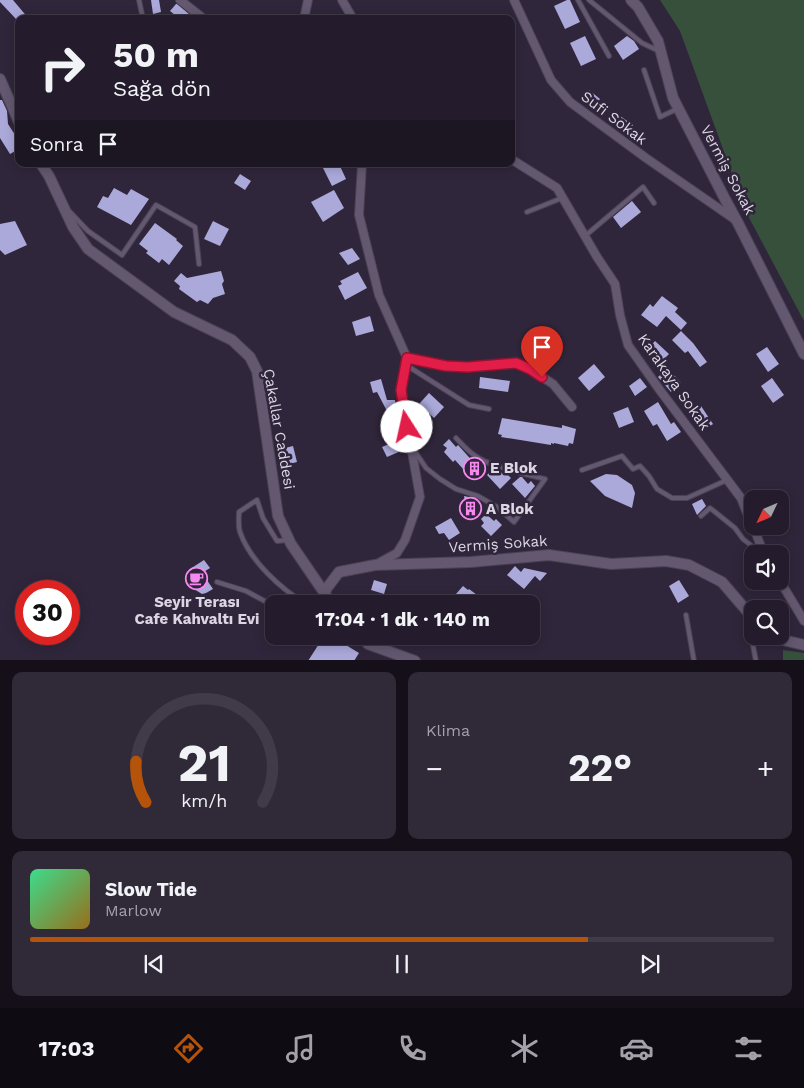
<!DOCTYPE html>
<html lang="tr">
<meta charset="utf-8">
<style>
:root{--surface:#241c2c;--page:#302938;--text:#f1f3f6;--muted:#a3a1a9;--line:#413a48;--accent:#b45309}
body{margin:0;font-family:"Work Sans",sans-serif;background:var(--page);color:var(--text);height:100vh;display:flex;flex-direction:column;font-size:19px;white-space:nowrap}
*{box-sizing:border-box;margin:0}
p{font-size:16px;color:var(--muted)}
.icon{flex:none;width:28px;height:28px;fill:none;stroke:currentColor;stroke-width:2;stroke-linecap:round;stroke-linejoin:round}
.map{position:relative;height:660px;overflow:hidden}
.sheet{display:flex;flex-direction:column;gap:12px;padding:12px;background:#140f18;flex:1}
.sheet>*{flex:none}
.guide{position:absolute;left:15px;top:15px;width:500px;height:152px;border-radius:10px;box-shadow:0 2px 12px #0003,0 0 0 1px var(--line);background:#241c2c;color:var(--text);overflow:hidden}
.needle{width:32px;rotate:226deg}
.buttons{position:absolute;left:744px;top:490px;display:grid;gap:10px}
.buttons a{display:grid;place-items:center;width:45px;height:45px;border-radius:10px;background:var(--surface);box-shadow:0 2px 12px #0003,0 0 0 1px var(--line);font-size:25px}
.speed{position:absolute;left:15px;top:580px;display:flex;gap:10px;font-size:25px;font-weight:700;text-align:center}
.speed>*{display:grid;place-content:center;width:65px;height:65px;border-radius:50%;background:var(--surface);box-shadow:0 2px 12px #0003,0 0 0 1px var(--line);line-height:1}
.speed .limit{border:8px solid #d22;background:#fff;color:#111}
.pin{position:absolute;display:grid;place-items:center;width:42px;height:42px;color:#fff;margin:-51px -21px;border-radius:50% 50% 50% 0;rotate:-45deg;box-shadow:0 0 5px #0007}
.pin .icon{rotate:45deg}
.me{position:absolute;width:55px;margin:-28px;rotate:350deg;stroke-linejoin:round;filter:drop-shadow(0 0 4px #0008)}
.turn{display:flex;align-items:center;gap:18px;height:105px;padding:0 15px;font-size:22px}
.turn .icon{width:65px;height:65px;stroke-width:2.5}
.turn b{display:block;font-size:35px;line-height:42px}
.then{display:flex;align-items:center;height:48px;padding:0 15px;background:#0003;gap:10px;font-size:19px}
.big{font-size:38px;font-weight:700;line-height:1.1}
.sheet .tile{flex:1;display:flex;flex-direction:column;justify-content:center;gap:8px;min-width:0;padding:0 18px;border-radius:10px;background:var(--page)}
.sheet .dial{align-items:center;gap:0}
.dial svg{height:130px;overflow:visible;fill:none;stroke:var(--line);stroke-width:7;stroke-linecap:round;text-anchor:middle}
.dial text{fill:var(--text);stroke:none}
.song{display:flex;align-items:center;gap:15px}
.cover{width:60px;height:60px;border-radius:8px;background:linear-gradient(135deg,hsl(150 70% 55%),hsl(40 70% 35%))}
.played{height:5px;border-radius:2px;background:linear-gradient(90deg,var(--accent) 75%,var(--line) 75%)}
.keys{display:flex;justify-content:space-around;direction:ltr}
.heat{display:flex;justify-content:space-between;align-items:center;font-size:28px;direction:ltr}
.sheet .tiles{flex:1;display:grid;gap:12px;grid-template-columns:1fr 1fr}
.tile:last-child{grid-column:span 2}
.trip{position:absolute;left:265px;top:595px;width:275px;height:50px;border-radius:10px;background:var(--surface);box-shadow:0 2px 12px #0003,0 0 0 1px var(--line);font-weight:700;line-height:50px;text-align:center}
.tab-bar{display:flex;height:80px;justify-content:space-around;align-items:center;background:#0e0b12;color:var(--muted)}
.tab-bar .icon{width:35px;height:35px}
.tab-bar .selected{color:var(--accent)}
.tab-bar b{font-size:22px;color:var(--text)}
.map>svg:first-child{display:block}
.green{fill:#36503c}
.building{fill:#aba9da}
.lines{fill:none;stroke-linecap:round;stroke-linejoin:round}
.service-casing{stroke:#4b4254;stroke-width:6}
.minor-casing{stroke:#4b4254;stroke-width:10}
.tertiary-casing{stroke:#4b4254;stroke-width:12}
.service{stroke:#635870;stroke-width:4}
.minor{stroke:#635870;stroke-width:8}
.tertiary{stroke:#635870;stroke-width:10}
.route-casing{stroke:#92132f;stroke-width:12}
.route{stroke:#e11d48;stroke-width:9}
.labels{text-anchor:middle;stroke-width:5;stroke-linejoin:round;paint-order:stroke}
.street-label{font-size:15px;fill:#dcd5e3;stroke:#30263b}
.poi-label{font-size:15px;font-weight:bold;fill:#dcd5e3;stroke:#30263b;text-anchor:start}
</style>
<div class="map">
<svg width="804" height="661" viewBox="0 0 804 661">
<rect width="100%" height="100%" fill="#30263b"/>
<g class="green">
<polygon points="660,0 804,0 804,321 746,212 680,31"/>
<polygon points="783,650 804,653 804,660 783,660"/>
</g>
<g class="building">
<polygon points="0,0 13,0 29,19 16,19 0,2"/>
<polygon points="151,0 159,0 161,12 153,14"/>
<polygon points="567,0 570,0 580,22 565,29 554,6"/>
<polygon points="176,4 177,4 195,19 180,19 170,11"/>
<polygon points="585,36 596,59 581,66 570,43"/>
<polygon points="627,36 634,41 639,49 623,60 614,46"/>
<polygon points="589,90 600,99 595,106 584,97"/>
<polygon points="0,100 2,100 7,111 8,124 19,141 19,149 10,154 0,138"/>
<polygon points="620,116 633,125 628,132 615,123"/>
<polygon points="333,164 339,164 346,179 332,186 323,168"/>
<polygon points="240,174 251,181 245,190 234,183"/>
<polygon points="114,188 127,195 131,189 149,199 131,225 97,207 103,196 108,198"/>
<polygon points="334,190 344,208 323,222 311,202"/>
<polygon points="632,201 641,212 621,228 613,217"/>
<polygon points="15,221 27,245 5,255 0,250 0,224"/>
<polygon points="213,221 229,229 220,246 204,239"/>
<polygon points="155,223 177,239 176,240 183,246 169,265 162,259 159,263 146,253 148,251 139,244"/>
<polygon points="352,248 360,259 348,265 339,253"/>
<polygon points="221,271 224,281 222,284 225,294 213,298 208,304 200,300 197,302 179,289 180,286 174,281 181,273 187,278"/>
<polygon points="358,272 367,288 345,300 338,286 342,284 340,281"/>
<polygon points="662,296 678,308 675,312 687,323 681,330 666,316 657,327 641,315 650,304 653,307"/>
<polygon points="370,316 374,331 356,336 352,322"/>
<polygon points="681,331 693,343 707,362 700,367 688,351 685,353 672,340"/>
<polygon points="655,341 669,354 662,361 648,349"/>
<polygon points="767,347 779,364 768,372 756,354"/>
<polygon points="594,364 605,377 589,391 578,378"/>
<polygon points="668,368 681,383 671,392 658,377"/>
<polygon points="480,377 510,381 508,392 479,388"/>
<polygon points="640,378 647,387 635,396 629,386"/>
<polygon points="772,378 784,395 773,403 761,386"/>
<polygon points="381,379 387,400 395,400 397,414 389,415 377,392 373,393 370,382"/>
<polygon points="429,393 444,407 434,418 419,404"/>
<polygon points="658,402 671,424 674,422 681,432 667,441 657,424 653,426 644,411"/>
<polygon points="701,406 713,424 704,430 692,413"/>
<polygon points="628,407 634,422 619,428 613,413"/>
<polygon points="502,418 562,428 562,425 576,429 573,444 569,443 568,446 554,443 554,444 551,443 551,445 501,437 502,435 498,434"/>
<polygon points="449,439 456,447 458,445 476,465 478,463 484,469 473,480 455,460 453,462 444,452 447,448 443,445"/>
<polygon points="396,441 401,451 387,457 382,447"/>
<polygon points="293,446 297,462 285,465 281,449"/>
<polygon points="493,469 500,471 503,474 505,473 506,473 511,478 500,489 487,475"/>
<polygon points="606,474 617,475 632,485 635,493 632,508 605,496 590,481"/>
<polygon points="520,477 522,477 528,484 531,481 535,486 525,498 512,484"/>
<polygon points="464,496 473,498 474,505 477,504 479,513 464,516 461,503 465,502"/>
<polygon points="702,499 706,506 697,515 692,504"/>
<polygon points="486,514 494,521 496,519 502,525 491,536 481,526 484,523 481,519"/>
<polygon points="451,518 460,533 449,540 444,533 439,534 435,527"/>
<polygon points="204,560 210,568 202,573 213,589 206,593 202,594 194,589 188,582 188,576 190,569"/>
<polygon points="515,566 521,572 524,568 547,573 540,581 535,576 524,589 507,575"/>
<polygon points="374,580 387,584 384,594 371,590"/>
<polygon points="679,580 689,596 678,603 669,586"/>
<polygon points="463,586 468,590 469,589 477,595 470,604 453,604 458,596 456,594"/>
<polygon points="324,636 331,636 359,653 354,661 308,661"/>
</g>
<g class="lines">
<defs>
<g id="service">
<polyline points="139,0 143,19"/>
<polyline points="578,0 609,56"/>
<polyline points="589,0 642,43 659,51"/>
<polyline points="644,70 660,117 677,109"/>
<polyline points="70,212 88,231 122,255 156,205 195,227 199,264"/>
<polyline points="527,212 562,198"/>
<polyline points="585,236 643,187 654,203"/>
<polyline points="406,365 469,405 489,409"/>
<path d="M 414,450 L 426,468 L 440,479 L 456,489 L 478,496 L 497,507 L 514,522 L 545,479 C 524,474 490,467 474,455 C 467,450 462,444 456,438"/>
<polyline points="582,470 622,456 633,469 640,466 649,476 657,489 672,498 687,498 727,480"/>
<polyline points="701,516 710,508 735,528 743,539 762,554"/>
<path d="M 288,540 L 277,541 L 263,518 L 257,500 L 239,512 C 239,518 238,526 240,532 C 250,561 281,589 306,604"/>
<polyline points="217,582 246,591 274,606"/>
<polyline points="686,615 694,661"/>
<polyline points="752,618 749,625 756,661"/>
</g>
<g id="minor">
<polyline points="180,0 204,19"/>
<polyline points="342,0 353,19"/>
<polyline points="514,0 551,80 570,102 646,158 737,221"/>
<polyline points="304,19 308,0"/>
<polyline points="511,159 557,188 597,257 615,284 620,315 628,345 659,389 741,498 752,526"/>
<polyline points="362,164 359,215 379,295 407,358 401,390 420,497 405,540 397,553 377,564"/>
<polyline points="407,358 446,366 468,367 516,363 530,369 553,384 572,407"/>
<polyline points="753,526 764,554"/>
<polyline points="780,581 804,621"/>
</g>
<g id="tertiary">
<polyline points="631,0 638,7 658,41 673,98 725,199 738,223 804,354"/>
<polyline points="0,79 19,122"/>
<polyline points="41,164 49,176 73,227 88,249 174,312 232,340 250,357 257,371 278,516 291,544 332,604"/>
<polyline points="324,592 339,572 375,565 471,562 549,555 611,564 666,561 689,565 722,582 752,617"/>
<polyline points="361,636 368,644 415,661"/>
<polyline points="779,636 783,640 804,645"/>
</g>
</defs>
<use href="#service" class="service-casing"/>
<use href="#minor" class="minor-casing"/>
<use href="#tertiary" class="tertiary-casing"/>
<use href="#service" class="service"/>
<use href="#minor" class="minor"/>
<use href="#tertiary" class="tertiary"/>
</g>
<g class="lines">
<defs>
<polyline id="route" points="407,427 401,390 407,358 446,366 468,367 516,363 530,369 542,377"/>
</defs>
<use href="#route" class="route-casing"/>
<use href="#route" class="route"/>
</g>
<defs>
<symbol id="building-ring" viewBox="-11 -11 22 22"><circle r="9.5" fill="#30263b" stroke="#f589ef" stroke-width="1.5"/><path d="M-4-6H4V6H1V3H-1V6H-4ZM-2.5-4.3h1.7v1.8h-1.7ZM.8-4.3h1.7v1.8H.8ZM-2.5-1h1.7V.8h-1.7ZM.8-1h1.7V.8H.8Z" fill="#f589ef"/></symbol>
<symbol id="cafe-ring" viewBox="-11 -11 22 22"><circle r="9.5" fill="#30263b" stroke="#f589ef" stroke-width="1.5"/><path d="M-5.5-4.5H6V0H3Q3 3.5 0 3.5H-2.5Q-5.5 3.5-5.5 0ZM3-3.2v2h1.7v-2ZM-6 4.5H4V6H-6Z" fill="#f589ef"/></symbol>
</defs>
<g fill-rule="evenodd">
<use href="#building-ring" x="462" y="456" width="25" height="25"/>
<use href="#building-ring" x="458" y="496" width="25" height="25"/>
<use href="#cafe-ring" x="184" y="566" width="25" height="25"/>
</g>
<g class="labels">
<g class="street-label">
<text transform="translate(614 118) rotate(37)" y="5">Sufi Sokak</text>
<text transform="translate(728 170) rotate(62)" y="5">Vermiş Sokak</text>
<text transform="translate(674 382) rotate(55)" y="5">Karakaya Sokak</text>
<text transform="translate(279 429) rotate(80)" y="5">Çakallar Caddesi</text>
<text transform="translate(498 544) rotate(-4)" y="5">Vermiş Sokak</text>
</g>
<g class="poi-label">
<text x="490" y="473">E Blok</text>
<text x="486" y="514">A Blok</text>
<text x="197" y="607" text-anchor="middle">Seyir Terası<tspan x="197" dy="17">Cafe Kahvaltı Evi</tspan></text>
</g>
</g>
</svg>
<div class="buttons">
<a><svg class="needle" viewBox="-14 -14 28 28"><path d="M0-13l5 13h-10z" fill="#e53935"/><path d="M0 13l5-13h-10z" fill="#a3a1a9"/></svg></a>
<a><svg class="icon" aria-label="sound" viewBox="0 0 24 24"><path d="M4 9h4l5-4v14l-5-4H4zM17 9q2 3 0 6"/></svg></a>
<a><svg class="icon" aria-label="search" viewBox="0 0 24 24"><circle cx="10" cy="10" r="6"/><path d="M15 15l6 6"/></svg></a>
</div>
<div class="speed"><div class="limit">30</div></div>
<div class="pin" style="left:542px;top:377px;background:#d93025"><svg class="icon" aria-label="arrive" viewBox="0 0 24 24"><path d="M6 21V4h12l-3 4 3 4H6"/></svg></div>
<svg class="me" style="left:407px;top:427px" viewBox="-20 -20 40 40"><circle r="19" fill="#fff"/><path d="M0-13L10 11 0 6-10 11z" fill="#e11d48"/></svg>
<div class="trip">17:04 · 1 dk · 140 m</div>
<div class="guide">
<div class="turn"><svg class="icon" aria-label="right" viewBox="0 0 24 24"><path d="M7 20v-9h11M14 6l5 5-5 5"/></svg><div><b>50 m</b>Sağa dön</div></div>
<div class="then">Sonra<svg class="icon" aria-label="arrive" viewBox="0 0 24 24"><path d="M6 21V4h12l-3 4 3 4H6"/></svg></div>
</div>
</div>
<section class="sheet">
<div class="tiles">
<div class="tile dial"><svg viewBox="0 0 100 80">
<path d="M14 69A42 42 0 1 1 86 69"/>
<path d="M14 69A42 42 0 0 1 8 44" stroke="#b45309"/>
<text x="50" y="56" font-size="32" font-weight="700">21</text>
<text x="50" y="72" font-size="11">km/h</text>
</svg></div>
<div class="tile"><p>Klima</p>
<div class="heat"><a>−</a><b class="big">22°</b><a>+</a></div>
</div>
<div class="tile">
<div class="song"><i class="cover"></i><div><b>Slow Tide</b><p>Marlow</p></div></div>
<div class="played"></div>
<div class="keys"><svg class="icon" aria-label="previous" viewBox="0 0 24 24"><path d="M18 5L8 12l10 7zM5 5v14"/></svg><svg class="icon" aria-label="pause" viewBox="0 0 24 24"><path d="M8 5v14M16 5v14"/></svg><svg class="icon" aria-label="next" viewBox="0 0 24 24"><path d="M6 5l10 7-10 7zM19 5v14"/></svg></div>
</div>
</div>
</section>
<nav class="tab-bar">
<b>17:03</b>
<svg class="icon selected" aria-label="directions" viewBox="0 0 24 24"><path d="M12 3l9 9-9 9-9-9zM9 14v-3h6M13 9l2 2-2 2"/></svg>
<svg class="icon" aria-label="music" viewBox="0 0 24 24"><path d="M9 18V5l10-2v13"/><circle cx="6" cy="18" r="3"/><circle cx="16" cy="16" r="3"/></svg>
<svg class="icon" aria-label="phone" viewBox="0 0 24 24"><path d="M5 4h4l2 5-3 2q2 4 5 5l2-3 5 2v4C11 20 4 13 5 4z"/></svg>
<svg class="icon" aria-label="climate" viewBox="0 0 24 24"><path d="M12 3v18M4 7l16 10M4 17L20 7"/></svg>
<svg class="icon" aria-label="car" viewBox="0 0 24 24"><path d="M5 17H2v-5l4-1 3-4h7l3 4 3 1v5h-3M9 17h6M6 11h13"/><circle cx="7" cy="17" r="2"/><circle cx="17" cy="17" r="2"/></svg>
<svg class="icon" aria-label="filters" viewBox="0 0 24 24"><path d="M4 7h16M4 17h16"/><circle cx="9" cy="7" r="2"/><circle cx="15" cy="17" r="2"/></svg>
</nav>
